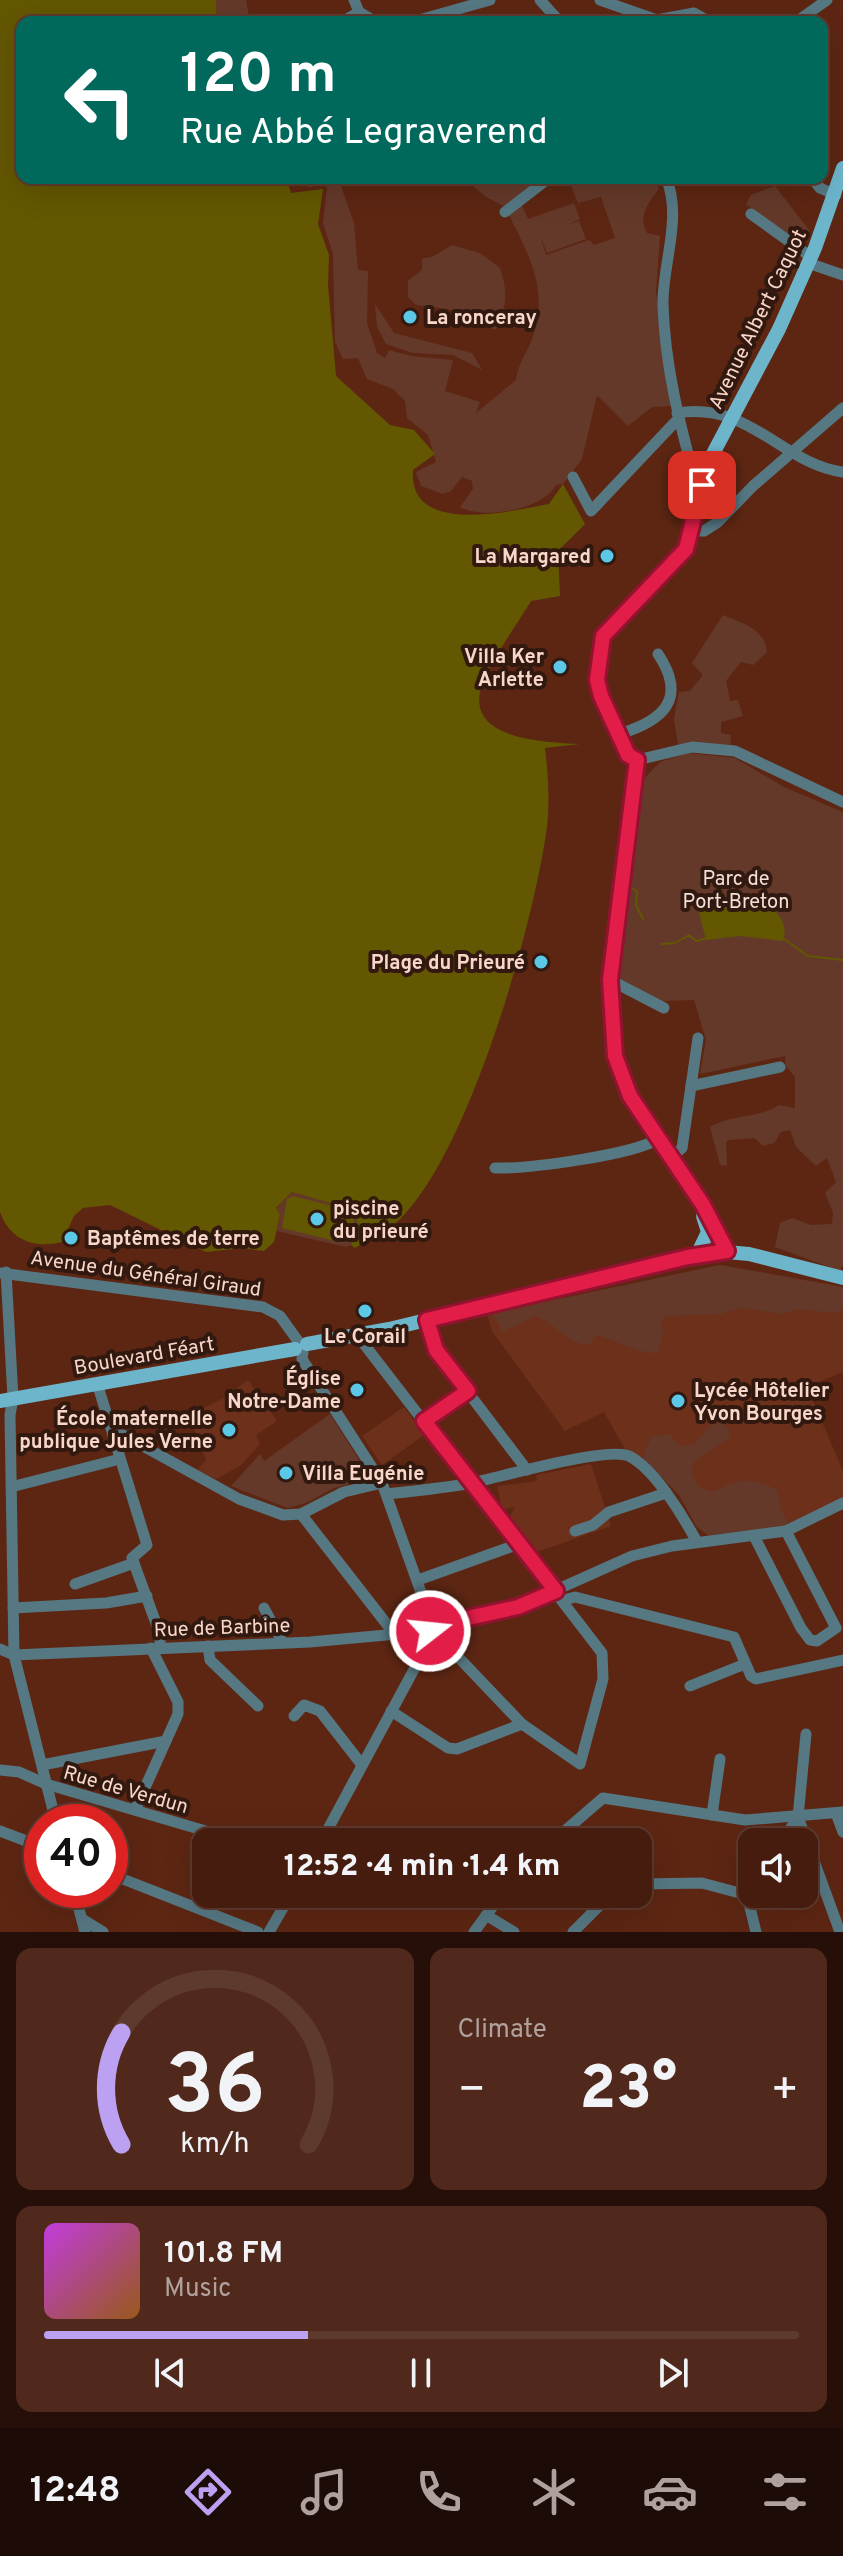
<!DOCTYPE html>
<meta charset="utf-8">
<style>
:root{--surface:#461c0e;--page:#50291c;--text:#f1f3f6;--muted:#b0a19e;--line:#5e3a2e;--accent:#bca0f2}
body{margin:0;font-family:Overpass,sans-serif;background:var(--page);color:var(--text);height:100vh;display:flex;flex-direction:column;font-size:30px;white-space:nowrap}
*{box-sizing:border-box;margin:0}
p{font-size:26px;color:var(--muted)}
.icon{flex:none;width:44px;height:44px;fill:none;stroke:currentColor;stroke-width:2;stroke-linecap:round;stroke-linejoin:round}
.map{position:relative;height:1932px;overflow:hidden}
.side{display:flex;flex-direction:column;gap:16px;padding:16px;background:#260f08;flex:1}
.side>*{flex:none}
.banner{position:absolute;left:16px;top:16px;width:812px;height:168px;border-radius:16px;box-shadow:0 8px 32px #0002,0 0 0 2px var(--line);background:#00695c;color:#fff;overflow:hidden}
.fabs{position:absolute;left:738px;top:1828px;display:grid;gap:16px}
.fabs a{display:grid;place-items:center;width:80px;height:80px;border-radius:16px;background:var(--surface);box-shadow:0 8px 32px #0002,0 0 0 2px var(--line);font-size:40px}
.speed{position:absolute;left:24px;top:1804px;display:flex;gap:16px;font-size:40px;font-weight:700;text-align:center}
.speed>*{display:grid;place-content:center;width:104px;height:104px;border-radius:50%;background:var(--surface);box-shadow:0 8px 32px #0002,0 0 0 2px var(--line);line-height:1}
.speed .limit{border:12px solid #d22;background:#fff;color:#111}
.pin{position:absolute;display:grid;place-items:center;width:68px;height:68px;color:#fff;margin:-34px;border-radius:16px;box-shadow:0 4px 12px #0006}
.me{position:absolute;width:88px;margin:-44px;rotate:74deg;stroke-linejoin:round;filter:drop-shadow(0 0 6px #0008)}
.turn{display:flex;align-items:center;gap:28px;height:168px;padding:0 32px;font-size:36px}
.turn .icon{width:104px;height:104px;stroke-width:2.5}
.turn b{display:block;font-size:56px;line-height:68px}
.big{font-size:60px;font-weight:800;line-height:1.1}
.side .tile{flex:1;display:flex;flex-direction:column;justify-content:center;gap:12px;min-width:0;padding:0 28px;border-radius:16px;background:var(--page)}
.side .dial{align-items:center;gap:0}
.dial svg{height:208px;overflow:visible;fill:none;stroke:var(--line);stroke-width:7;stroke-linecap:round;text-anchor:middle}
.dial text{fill:var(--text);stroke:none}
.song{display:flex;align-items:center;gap:24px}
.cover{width:96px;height:96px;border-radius:12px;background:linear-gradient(135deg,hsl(290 70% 55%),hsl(30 70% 35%))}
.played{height:8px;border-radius:4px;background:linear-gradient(90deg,var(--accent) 35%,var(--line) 35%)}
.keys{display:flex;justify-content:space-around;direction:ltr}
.heat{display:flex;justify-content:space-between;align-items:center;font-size:44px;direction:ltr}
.side .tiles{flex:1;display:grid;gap:16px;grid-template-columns:1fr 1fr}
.tile:last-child{grid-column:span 2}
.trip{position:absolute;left:192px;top:1828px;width:460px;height:80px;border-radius:16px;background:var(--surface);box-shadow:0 8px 32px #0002,0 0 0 2px var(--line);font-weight:800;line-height:80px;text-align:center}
.dock{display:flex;height:128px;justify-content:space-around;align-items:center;background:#1c0b06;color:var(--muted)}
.dock .icon{width:56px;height:56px}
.dock .current{color:var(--accent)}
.dock b{font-size:36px;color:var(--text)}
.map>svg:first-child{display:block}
.built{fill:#6d301a}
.green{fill:#64392a}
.water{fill:#635702}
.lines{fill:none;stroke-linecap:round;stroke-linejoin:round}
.stream{stroke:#635702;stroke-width:2}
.minor{stroke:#567883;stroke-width:11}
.major{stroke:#6cb5cb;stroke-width:14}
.route-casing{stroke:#92132f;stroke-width:20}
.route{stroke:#e11d48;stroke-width:14}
.poi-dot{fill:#5bc8e7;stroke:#321910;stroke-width:3}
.labels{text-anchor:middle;stroke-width:8;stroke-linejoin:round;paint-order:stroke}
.poi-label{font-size:20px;font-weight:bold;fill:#f9d6ca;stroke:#321910;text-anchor:start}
.street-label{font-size:20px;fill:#f9d6ca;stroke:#321910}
.park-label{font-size:20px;fill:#f4e0d9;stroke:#321910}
</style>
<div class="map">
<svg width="843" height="1932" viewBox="0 0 843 1932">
<rect width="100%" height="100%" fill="#5d2613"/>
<g class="built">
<polygon points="720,1265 843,1287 843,1372 807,1387 843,1471 843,1498 790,1526 708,1535 697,1527 679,1495 643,1458 625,1449 604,1412 565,1431 492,1331 487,1314"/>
<polygon points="248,1380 277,1421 256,1435 260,1444 240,1466 216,1479 197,1470 206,1460 189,1415 224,1398"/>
<polygon points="404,1407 424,1435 382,1465 362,1436"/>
<polygon points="591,1464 611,1526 534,1553 508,1520 515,1507 502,1510 497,1486 537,1481 536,1475"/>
</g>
<g class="green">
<polygon points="212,0 246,0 250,22 221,22"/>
<path d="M 282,178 L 338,178 L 354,223 L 358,270 L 368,271 L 367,323 L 377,353 L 385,358 L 389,350 L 411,356 L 453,360 L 445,391 L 480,402 L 476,413 L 516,380 C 518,363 526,355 532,339 C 550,291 529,255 508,213 L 520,201 L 528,219 L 574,203 L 580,219 L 567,225 L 579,221 L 586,239 L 547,253 L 540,235 L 546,255 L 589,240 L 594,245 L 615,238 L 601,197 L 578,203 L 568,178 L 654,178 L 659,189 C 649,202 637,216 647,233 L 660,236 L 656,291 L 671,406 L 652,407 L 628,426 L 597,395 L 582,459 L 563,484 L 556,485 C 542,510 484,520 460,507 L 473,489 L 472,481 L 462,477 L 451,491 L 443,494 L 421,486 L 416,472 L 436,462 L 428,435 L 407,418 L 405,401 L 393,389 L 367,379 L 358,358 L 343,359 L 335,342 L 333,254 L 323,223 L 327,188 L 325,184 L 311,187 L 283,182 Z"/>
<polygon points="464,178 540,178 504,206 486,197"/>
<polygon points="775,186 809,230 801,248 746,204 751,195"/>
<path d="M 452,245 L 480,253 L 500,268 C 508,289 507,311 495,330 L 448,309 L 416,305 L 408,297 L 408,281 L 422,270 L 422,259 L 434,256 Z"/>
<polygon points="375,304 394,333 472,353 482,370 453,355 413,353 386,344 377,327"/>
<path d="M 723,615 C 741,623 765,628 767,652 L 753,665 L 741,662 L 726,681 L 730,701 L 738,700 L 743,716 L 721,722 L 721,733 L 731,735 L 730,747 L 678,745 L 674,719 L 679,692 L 690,691 L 703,675 L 692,663 Z"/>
<path d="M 688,753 L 735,758 L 784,787 L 843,812 L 843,1264 L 840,1271 L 775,1247 L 780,1223 L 792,1218 L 811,1225 L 832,1224 L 833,1213 L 825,1193 L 836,1182 L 827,1158 L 816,1166 L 796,1147 L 790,1130 L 781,1132 L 774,1143 L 763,1146 L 755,1138 L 729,1140 L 726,1142 L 727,1166 L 720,1165 L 710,1127 C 731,1114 758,1119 779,1105 L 795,1108 L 795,1077 L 786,1066 L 785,1056 L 700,1074 L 706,1040 L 694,1000 L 662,1001 L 617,978 L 641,782 L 660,762 Z"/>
<polygon points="292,1192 354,1210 358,1229 351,1245 346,1247 277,1231 280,1215 276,1209"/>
<path d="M 720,1265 L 843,1287 L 843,1310 L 833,1313 L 800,1309 L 782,1314 L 741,1308 L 721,1314 L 666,1316 L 661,1323 L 663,1334 L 657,1353 C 641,1354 614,1339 595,1335 L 590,1345 C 566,1344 556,1323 535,1316 L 503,1332 L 492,1313 Z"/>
<polygon points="330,1414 368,1474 365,1480 334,1488 306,1503 288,1508 231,1486 260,1454 264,1461"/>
<path d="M 721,1422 L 729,1429 L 729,1438 L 695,1461 L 691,1472 L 698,1486 L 712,1492 C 742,1478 747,1476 778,1490 L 781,1510 L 790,1526 L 708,1535 L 697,1527 L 679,1495 L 643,1458 L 651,1437 L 670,1434 L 680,1446 L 693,1445 L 711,1425 Z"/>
</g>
<g class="water">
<path d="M 0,0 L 216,0 L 217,22 L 22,22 L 22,178 L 286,178 L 291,193 L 323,189 L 318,224 L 329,255 L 328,285 L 336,376 L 390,425 L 414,430 L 435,454 L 413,470 C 408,537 512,511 549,504 L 563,484 L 585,524 L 558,551 L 560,596 L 531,601 C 518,623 487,666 481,688 C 466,741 548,742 580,744 L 545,748 C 548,774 550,800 547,827 C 534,924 470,1149 401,1218 C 389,1230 370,1239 355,1248 L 351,1245 L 358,1229 L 354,1210 L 292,1192 L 276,1208 L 280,1215 L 274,1242 L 264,1251 L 242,1248 L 206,1252 L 110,1205 L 83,1208 L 74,1216 L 62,1242 C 34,1249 10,1240 0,1212 Z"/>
<path d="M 709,893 L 728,907 C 734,906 740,902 746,901 C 769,898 791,920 783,941 L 740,936 L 706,940 L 696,901 Z"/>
<polygon points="293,1196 352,1211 356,1230 343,1243 282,1228 287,1199"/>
</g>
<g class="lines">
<g class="stream">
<polyline points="630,887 637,891 636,905 643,919"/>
<polyline points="784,939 808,956 843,960"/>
<polyline points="662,944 675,943 689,935 696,941 707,938"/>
</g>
<g class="minor">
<polyline points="354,0 359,12 376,22"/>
<polyline points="540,0 560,22"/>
<polyline points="600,0 657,20 694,13 710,22"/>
<polyline points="342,22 359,12"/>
<polyline points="412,22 490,0"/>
<polyline points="796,22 827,0"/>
<path d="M 666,178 C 683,217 662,265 663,305 C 665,365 679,422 695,479 L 702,485"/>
<polyline points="812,178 820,188 836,195"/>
<polyline points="505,212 549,178"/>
<polyline points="751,214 811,257"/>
<polyline points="808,263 843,275"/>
<path d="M 677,413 C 750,401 782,464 843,472"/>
<polyline points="573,477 591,511 678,419"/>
<polyline points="693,531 704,531 718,522 753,486 843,408"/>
<path d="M 619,734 C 663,721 688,699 658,654"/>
<polyline points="637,760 692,747 735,751 843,802"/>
<polyline points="610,980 664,1008"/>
<polyline points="691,1086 780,1067"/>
<polyline points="672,1157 682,1148 698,1038"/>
<path d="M 495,1168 C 527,1169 633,1155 658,1139"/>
<polyline points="6,1272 13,1398 10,1415 14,1655 56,1822"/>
<polyline points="0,1273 263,1307 280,1316 298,1341"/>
<polyline points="427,1320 436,1350 527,1470"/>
<polyline points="357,1335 602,1653 603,1679 580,1764 522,1724 440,1638"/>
<polyline points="303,1352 302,1359 382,1483 433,1626"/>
<polyline points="97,1383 147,1545 132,1558 160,1634 160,1648"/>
<polyline points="424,1421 468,1391"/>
<polyline points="113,1436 123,1435 239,1499 283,1515 301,1514 344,1492 382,1483"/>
<polyline points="11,1487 120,1459"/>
<path d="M 387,1494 C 415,1491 444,1488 472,1483 C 501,1477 607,1446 629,1456 C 655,1469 684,1518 697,1542"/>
<polyline points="301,1514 396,1636"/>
<polyline points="575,1531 593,1525 609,1512 666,1493"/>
<polyline points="754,1536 801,1628 810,1640 817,1641 836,1628 786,1531"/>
<polyline points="418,1580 519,1544"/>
<polyline points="75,1584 134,1563"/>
<polyline points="564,1600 575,1597 734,1637 751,1676 756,1679 843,1660"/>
<polyline points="13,1608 106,1603 147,1596"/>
<polyline points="264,1608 283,1643"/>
<polyline points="441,1627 518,1607 632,1556 672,1546 786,1531 843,1503"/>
<polyline points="208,1646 210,1660 258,1706"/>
<polyline points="0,1649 14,1655 310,1642 430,1631"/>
<polyline points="690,1686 745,1664"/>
<polyline points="391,1711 448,1748 457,1749 522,1724"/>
<polyline points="294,1716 304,1705 320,1711 362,1765"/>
<polyline points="806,1734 798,1817 840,1932"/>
<polyline points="42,1765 166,1741"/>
<polyline points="0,1770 19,1772 46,1784 243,1842"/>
<polyline points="135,1810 178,1714 178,1702 151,1648"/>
<polyline points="836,1813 843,1832"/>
<polyline points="712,1815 720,1759"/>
<polyline points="0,1831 42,1847"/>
<polyline points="321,1842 432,1636"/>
<polyline points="552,1842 603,1798 745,1820 843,1812"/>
<polyline points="782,1842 798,1817"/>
<polyline points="110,1874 258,1932"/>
<polyline points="638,1884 702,1883 747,1895"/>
<polyline points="752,1889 747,1895 756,1932"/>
<polyline points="74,1890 85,1932"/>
<polyline points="486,1915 514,1932"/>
<polyline points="82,1919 103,1932"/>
<polyline points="269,1932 291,1894"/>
<polyline points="474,1932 502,1894"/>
<polyline points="573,1932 611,1894"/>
</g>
<g class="major">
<polyline points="727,1251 703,1205 630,1096 615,1056 610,980 637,760 628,755 597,680 603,636 686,549 707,465 779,329 815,248 843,168"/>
<polyline points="697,1255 708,1232 703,1216"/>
<polyline points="307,1344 389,1329 715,1251 749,1254 843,1278"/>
<polyline points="0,1401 295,1349"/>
</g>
</g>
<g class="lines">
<defs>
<polyline id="route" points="430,1631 436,1625 518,1607 556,1591 424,1421 468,1391 436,1350 427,1320 688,1257 727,1251 703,1205 630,1096 615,1056 610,980 637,760 628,755 601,696 597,680 603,636 686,549 702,485"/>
</defs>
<use href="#route" class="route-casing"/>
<use href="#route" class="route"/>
</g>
<g class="poi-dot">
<circle cx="410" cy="317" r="8"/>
<circle cx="607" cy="556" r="8"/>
<circle cx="560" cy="667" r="8"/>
<circle cx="541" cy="962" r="8"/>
<circle cx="317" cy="1219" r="8"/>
<circle cx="71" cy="1238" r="8"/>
<circle cx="365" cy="1311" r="8"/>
<circle cx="357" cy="1390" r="8"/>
<circle cx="678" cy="1401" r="8"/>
<circle cx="229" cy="1430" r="8"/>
<circle cx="286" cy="1473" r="8"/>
</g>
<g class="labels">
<g class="poi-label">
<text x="426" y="324">La ronceray</text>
<text x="591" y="563" text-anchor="end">La Margared</text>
<text x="544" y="663" text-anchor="end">Villa Ker<tspan x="544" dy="23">Arlette</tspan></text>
<text x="525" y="969" text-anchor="end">Plage du Prieuré</text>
<text x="333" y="1215">piscine<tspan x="333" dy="23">du prieuré</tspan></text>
<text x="87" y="1245">Baptêmes de terre</text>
<text x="365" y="1343" text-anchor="middle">Le Corail</text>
<text x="341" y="1385" text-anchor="end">Église<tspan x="341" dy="23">Notre-Dame</tspan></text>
<text x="694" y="1397">Lycée Hôtelier<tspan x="694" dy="23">Yvon Bourges</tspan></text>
<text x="213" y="1425" text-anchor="end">École maternelle<tspan x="213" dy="23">publique Jules Verne</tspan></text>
<text x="302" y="1480">Villa Eugénie</text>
</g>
<g class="street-label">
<text transform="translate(757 319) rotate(-64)" y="7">Avenue Albert Caquot</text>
<text transform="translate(146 1273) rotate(8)" y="7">Avenue du Général Giraud</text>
<text transform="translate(144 1355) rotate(-10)" y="7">Boulevard Féart</text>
<text transform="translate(222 1627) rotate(-2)" y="7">Rue de Barbine</text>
<text transform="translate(126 1789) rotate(16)" y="7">Rue de Verdun</text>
</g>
<g class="park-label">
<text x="736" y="885">Parc de<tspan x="736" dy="23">Port-Breton</tspan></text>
</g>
</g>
</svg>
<div class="fabs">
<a><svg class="icon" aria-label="sound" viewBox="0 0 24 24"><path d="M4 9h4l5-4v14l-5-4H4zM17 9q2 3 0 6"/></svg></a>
</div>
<div class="speed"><div class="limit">40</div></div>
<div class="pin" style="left:702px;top:485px;background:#d93025"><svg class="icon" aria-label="arrive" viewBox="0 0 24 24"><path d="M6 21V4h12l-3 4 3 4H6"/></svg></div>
<svg class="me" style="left:430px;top:1631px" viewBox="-20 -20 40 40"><circle r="17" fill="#e11d48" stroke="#fff" stroke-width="3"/><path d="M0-11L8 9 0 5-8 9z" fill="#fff"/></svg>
<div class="trip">12:52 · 4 min · 1.4 km</div>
<div class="banner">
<div class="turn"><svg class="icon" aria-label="left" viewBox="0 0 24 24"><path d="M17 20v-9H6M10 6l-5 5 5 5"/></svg><div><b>120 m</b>Rue Abbé Legraverend</div></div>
</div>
</div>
<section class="side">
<div class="tiles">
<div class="tile dial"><svg viewBox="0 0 100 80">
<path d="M14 69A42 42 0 1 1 86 69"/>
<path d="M14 69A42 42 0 0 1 14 26" stroke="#bca0f2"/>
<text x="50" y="56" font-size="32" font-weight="700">36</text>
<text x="50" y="72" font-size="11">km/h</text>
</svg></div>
<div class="tile"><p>Climate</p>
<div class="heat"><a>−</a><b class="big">23°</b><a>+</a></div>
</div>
<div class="tile">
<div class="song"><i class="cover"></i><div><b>101.8 FM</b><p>Music</p></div></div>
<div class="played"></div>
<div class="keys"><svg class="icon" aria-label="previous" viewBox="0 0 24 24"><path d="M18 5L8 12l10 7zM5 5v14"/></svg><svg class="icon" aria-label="pause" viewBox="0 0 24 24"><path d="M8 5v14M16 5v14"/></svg><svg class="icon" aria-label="next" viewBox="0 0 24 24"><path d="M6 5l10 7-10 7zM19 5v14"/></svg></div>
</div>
</div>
</section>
<nav class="dock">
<b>12:48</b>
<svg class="icon current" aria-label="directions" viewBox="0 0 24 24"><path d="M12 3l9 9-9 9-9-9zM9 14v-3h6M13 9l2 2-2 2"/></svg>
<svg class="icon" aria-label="music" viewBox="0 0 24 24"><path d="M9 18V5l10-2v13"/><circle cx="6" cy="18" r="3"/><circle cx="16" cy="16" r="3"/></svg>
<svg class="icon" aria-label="phone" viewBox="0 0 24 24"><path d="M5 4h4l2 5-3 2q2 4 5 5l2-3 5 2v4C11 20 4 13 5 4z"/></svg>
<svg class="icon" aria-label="climate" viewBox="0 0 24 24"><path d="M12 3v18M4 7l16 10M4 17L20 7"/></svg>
<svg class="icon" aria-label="car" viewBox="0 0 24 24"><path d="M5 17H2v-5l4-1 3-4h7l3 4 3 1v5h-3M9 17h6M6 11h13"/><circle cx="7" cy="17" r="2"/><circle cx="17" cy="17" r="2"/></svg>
<svg class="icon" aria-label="filters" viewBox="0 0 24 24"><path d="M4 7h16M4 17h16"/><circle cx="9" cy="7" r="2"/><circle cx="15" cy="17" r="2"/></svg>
</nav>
